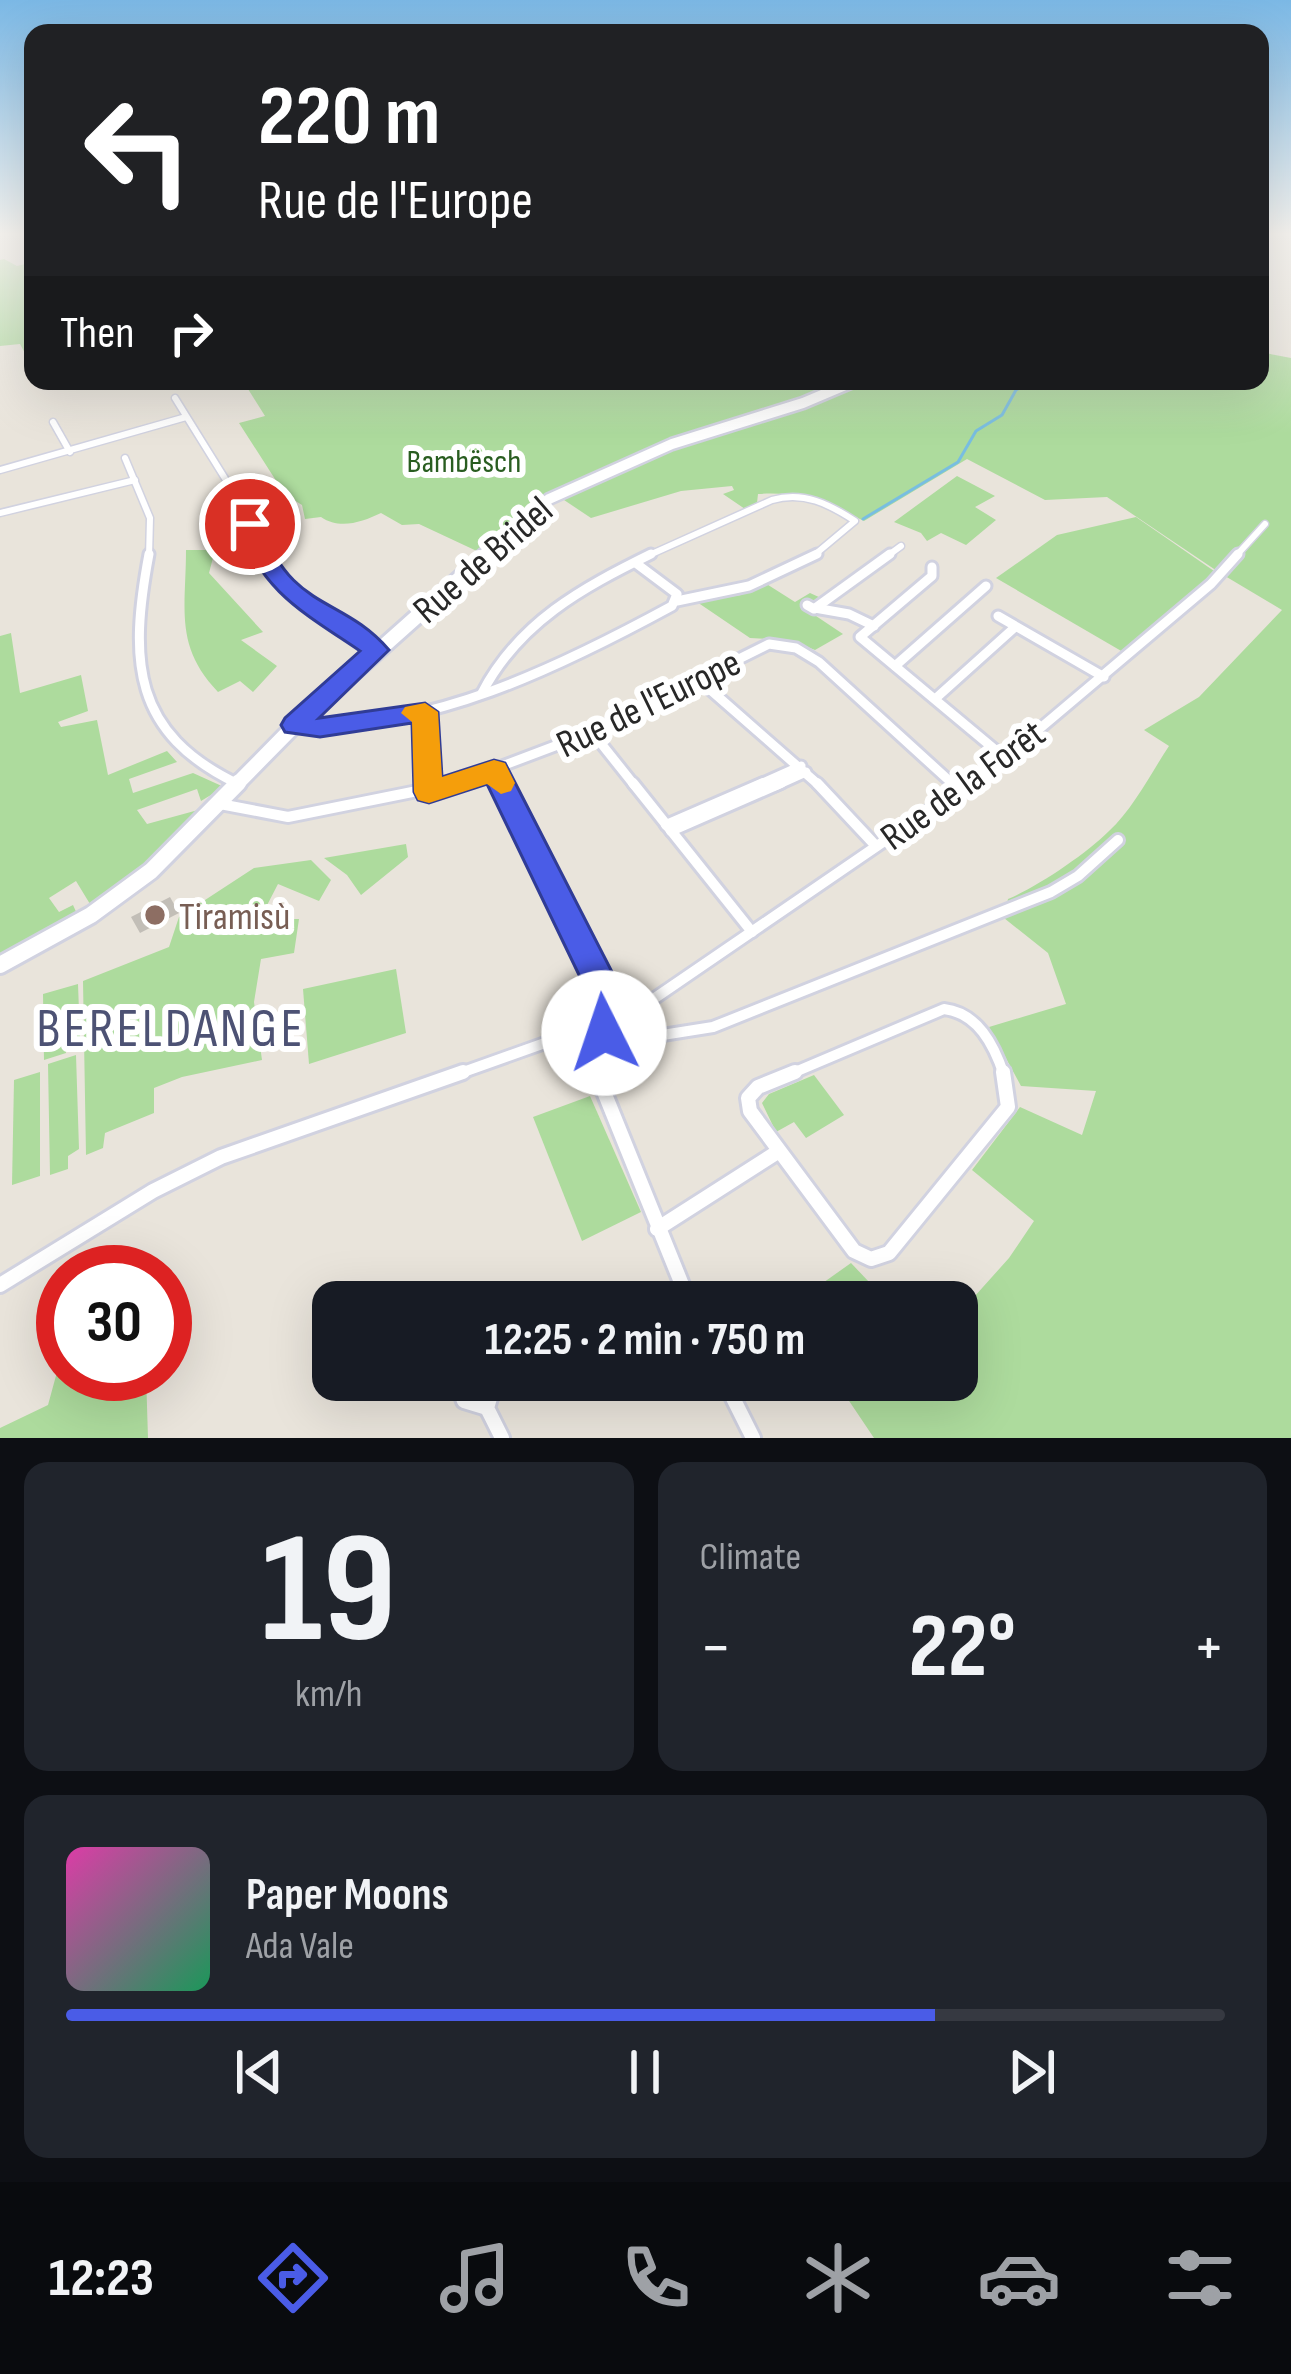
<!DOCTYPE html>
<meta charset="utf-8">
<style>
:root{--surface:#171b24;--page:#20242c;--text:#f1f3f6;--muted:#9ea1a6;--line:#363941;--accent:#4a5ce7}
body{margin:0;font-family:"Sofia Sans Condensed",sans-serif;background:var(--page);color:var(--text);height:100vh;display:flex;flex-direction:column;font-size:45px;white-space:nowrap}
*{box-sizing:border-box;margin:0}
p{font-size:39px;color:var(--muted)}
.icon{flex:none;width:66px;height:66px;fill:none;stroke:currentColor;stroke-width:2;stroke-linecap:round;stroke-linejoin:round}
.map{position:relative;height:1438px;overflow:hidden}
.sheet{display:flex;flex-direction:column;gap:24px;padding:24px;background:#0d0f14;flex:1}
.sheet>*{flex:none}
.banner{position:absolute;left:24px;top:24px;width:1245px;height:366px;border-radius:24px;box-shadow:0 12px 48px #0002;background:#202124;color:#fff;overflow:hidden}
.speed{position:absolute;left:36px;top:1245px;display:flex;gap:24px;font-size:60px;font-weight:700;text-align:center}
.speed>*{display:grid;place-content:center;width:156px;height:156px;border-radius:50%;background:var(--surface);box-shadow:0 12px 48px #0002;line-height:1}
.speed .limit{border:18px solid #d22;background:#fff;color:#111}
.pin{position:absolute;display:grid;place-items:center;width:102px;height:102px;color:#fff;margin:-51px;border:6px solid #fff;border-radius:50%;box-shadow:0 3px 12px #0007}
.me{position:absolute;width:132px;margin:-66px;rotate:356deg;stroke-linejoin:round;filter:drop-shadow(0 0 9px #0008)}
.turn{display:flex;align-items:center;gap:42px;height:252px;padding:0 36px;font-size:54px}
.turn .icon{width:156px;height:156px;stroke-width:2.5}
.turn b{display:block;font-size:84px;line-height:102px}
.then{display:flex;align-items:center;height:114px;padding:0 36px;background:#0003;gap:24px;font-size:45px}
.big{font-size:90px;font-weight:700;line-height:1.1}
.sheet .widget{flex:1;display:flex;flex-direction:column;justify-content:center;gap:18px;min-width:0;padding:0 42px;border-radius:24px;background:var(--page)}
.sheet .dial{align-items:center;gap:0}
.dial b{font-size:156px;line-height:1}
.song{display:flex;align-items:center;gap:36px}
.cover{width:144px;height:144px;border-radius:18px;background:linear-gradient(135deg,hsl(320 70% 55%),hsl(150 70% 35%))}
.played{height:12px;border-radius:6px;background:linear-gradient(90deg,var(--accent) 75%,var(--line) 75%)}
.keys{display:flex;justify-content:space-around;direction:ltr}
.heat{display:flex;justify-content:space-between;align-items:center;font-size:66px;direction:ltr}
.sheet .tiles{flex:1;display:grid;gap:24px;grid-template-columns:1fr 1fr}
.widget:last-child{grid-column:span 2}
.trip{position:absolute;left:312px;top:1281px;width:666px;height:120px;border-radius:24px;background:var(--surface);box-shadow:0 12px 48px #0002;font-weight:700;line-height:120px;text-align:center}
.dock{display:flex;height:192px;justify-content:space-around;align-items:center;background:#090b0e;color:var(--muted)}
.dock .icon{width:84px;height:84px}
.dock .current{color:var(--accent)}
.dock b{font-size:54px;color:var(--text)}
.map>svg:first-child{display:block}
.green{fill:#addb9d}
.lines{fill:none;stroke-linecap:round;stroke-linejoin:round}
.stream{stroke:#78bee1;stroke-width:3}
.building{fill:#c2beb7}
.street-far3-casing{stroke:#d1d2e0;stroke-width:9}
.street-far2-casing{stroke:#d1d2e0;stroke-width:15}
.street-far1-casing{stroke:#d1d2e0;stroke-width:16}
.street-casing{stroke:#d1d2e0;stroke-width:20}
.secondary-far2-casing{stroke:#d1d2e0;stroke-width:15}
.secondary-far1-casing{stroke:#d1d2e0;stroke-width:20}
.secondary-casing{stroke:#d1d2e0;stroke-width:22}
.street-far3{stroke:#fff;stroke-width:6}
.street-far2{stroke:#fff;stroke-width:9}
.street-far1{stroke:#fff;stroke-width:10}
.street{stroke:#fff;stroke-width:14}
.secondary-far2{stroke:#fff;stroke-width:10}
.secondary-far1{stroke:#fff;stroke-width:14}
.secondary{stroke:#fff;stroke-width:16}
.route{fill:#4a5ce7;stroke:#303c96;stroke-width:3}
.slow{fill:#f59e0b}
.education-dot{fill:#8d6e63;stroke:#fff;stroke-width:4.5}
.labels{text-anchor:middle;stroke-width:12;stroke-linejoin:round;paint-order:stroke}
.far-park-label{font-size:33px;fill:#295d20;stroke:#fff}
.street-label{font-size:39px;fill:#282828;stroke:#fff}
.education-label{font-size:39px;fill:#785e54;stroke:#fff;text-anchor:start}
.near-quarter-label{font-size:54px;letter-spacing:3px;fill:#4d5274;stroke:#fff}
</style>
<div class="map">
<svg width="1291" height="1438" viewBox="0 0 1291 1438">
<rect width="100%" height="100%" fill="#e9e4db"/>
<g class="green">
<polygon points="4,259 17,266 33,262 33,368 20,344 0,346 0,260"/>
<path d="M 1260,352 L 1291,358 L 1291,1438 L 874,1438 L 835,1380 L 957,1380 L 957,1316 L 1009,1258 L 1034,1221 L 972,1170 L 1020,1107 L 1082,1135 L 1096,1091 L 1021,1086 L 989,1027 L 1066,1004 L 1048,953 L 1004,918 L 1008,899 C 1037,887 1086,854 1109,831 C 1133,809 1151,773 1169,746 L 1144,730 L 1199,697 L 1282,610 L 1225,576 L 1265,527 L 1261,524 L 1220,573 L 1107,497 L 1045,500 L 967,459 L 864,521 C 827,502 798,491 758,494 L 757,503 L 745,509 L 723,494 L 734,490 L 732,486 L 681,491 L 591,518 L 552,492 L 481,553 L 419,524 L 402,525 L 381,513 C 362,522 340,530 321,517 L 305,519 L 302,505 L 289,497 L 249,505 L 246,501 L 282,490 L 239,423 L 265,416 L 243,381 L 1260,381 Z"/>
<polygon points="957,476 995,496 975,507 996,520 966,545 941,533 927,541 921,533 894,522"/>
<polygon points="1136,517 1214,571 1215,577 1123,652 996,578 1057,535"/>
<path d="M 186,550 L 215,550 L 209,573 L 263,632 L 241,640 L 277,666 L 253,692 L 240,681 L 218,692 C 174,646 186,609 186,550 Z"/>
<polygon points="765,583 795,602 810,593 821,598 801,606 843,634 815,650 790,640 750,638 697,602 741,595"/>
<polygon points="11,633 20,693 81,675 88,711 58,722 61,727 97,720 108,775 167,751 177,762 129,779 133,793 193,773 224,787 201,801 197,789 137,810 147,824 209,807 166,850 96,904 90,904 76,881 49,898 59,912 73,905 78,916 0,958 0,636"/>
<polygon points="406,844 408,857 361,895 347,875 324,858"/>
<polygon points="311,860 331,880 319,901 278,884 263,913 267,919 299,919 294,953 261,959 254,1002 262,1060 182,1077 154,1088 154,1113 105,1133 103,1148 86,1155 83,981 169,947 179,917 254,868"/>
<polygon points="396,969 406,1033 309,1064 303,989"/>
<polygon points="78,984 80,1038 66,1042 66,1053 44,1060 43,994"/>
<polygon points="76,1055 79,1149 68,1156 68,1169 50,1175 48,1064"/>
<polygon points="40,1072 40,1176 12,1185 14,1080"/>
<polygon points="814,1075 844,1115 806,1138 794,1122 776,1132 762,1103 769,1094"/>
<polygon points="590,1096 641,1212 582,1241 533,1117"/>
<polygon points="851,1263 888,1302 796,1302"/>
<polygon points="63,1350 63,1374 146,1374 148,1438 0,1438 0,1428 48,1405"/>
</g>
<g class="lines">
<polyline class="stream" points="863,519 958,462 976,431 1002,415 1016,390 1032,381"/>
</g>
<polygon class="building" points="170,897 179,913 140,933 131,917"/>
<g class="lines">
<defs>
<g id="street-far3">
<polyline points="175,398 244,509 264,557"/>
<polyline points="53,422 70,452"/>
<polyline points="125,458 150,518 149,557"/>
<polyline points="0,470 186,417"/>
<polyline points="0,513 135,480"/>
<path d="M 645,557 L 772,500 C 804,491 829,504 855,521 L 812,557"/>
<polyline points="886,557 901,546"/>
<polyline points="1235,557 1265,524"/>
</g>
<g id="street-far2">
<path d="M 149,554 C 129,661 132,733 238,784"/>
<path d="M 263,554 C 281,599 337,625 376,650"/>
<polyline points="932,567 932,576 860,637 1005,758"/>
<polyline points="677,601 749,586 817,554"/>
<polyline points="807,605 814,609 890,554"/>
<polyline points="815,608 849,614 874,626"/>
<polyline points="998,616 1104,677"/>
<polyline points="895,666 986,586"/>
<polyline points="698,679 820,786"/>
<path d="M 482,693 C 519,622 582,588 651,554"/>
<polyline points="935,699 1014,628"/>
<polyline points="425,712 429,786"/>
<path d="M 297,726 C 429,731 558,668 672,606 L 677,594 L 637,564"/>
<polyline points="592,732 635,786"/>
<polyline points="494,771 501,786"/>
<polyline points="449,786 592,732 769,644 796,648 819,662 955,786"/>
<polyline points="756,786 801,766"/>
<polyline points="775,786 806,772"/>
<polyline points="965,786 1005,758 1211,584 1238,554"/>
</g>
<g id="street-far1">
<polyline points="429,783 429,792"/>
<polyline points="500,783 614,1009"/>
<polyline points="633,783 752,932"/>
<polyline points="817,783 876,846"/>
<polyline points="952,783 959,789"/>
<polyline points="220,804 288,817 457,783"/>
<polyline points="666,825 763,783"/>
<polyline points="671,831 781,783"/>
<polyline points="633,1013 969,783"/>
<polyline points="633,1013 624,1009 605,1015 604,1033 621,1041 636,1032 650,1037 713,1027 1051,892 1078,876 1118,840"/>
<polyline points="455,1075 601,1023"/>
<polyline points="596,1075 595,1064 612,1039"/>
<path d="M 788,1075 L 944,1009 C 978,1013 994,1045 1004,1075"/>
</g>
<g id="street">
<polyline points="596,1072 689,1302"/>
<polyline points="795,1072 758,1087 748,1098 750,1111 854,1251 871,1259 889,1253 1008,1107 1003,1072"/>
<polyline points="657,1229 779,1151"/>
<polyline points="0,1285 153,1191 221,1157 463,1072"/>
<polyline points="456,1380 464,1401 487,1408"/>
<polyline points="490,1380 493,1388 487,1408 502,1438"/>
<polyline points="724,1380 753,1438"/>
</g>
<polyline id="secondary-far2" points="484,557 549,499 672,444 803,403 855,381"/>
<polyline id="secondary-far1" points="235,786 295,725 487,554"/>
<polyline id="secondary" points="0,965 91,915 151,871 238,783"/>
</defs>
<use href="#street-far3" class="street-far3-casing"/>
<use href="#street-far2" class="street-far2-casing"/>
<use href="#street-far1" class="street-far1-casing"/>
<use href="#street" class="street-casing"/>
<use href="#secondary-far2" class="secondary-far2-casing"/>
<use href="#secondary-far1" class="secondary-far1-casing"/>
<use href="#secondary" class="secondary-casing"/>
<use href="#street-far3" class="street-far3"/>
<use href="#street-far2" class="street-far2"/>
<use href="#street-far1" class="street-far1"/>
<use href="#street" class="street"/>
<use href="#secondary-far2" class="secondary-far2"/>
<use href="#secondary-far1" class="secondary-far1"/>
<use href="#secondary" class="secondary"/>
</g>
<linearGradient id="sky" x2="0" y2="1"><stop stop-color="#7bb8e5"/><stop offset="0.54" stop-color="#f5f3ef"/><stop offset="1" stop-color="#f5f3ef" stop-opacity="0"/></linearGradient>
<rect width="1291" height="433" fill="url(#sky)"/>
<path class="route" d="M 250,517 L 261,524 C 291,612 342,595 389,650 L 319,718 L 425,703 L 438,712 L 442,777 L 494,760 L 505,763 L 631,1009 L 616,1044 L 604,1049 L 591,1044 L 584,1023 L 594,1006 L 487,784 L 429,803 L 418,800 L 414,792 L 412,723 L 320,737 L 285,732 L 281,725 L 285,718 L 360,651 C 304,613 260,591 239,524 Z"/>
<polygon class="slow" points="425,703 438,712 442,777 494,760 505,763 515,783 511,791 501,794 487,784 429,803 418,800 414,792 412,722 401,713 405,707"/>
<circle class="education-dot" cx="155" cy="915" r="12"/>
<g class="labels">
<g class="far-park-label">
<text x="464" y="472">Bambësch</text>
</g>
<g class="street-label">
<text transform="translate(482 559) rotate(-41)" y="14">Rue de Bridel</text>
<text transform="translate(648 702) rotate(-26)" y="14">Rue de l'Europe</text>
<text transform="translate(962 784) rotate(-36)" y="14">Rue de la Forêt</text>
</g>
<g class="education-label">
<text x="179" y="929">Tiramisù</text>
</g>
<g class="near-quarter-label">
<text x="171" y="1046">BERELDANGE</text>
</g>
</g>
</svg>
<div class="speed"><div class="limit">30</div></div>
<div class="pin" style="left:250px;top:524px;background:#d93025"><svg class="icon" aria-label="arrive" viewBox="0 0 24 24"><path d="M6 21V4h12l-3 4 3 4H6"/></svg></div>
<svg class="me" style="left:604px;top:1033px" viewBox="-20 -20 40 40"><circle r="19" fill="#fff"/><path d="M0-13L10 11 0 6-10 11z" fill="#4a5ce7"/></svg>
<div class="trip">12:25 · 2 min · 750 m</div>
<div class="banner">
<div class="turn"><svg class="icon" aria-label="left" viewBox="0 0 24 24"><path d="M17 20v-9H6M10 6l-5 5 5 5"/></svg><div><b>220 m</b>Rue de l'Europe</div></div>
<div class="then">Then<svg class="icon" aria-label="right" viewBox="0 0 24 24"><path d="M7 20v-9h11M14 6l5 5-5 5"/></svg></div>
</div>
</div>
<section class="sheet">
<div class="tiles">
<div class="widget dial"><b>19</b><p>km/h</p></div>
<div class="widget"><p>Climate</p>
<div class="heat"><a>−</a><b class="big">22°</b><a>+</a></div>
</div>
<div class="widget">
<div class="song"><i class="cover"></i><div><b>Paper Moons</b><p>Ada Vale</p></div></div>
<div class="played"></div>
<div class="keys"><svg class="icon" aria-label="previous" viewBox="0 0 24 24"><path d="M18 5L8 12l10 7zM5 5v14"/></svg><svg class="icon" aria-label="pause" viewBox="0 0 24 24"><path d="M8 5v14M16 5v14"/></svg><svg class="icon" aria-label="next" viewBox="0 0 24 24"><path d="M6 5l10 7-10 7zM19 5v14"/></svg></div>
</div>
</div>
</section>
<nav class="dock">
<b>12:23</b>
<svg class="icon current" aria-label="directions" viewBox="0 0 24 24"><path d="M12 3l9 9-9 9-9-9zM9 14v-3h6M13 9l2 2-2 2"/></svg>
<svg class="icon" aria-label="music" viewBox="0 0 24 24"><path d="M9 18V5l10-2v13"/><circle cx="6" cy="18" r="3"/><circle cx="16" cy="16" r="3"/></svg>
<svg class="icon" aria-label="phone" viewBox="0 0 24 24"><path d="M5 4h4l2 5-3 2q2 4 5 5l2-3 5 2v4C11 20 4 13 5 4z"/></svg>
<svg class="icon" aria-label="climate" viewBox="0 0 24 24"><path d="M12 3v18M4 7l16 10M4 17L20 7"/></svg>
<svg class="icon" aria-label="car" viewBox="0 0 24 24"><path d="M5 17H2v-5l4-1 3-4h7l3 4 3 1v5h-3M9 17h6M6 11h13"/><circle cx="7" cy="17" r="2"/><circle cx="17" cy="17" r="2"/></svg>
<svg class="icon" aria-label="filters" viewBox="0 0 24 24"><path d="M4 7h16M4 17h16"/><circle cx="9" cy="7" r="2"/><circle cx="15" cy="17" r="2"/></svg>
</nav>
